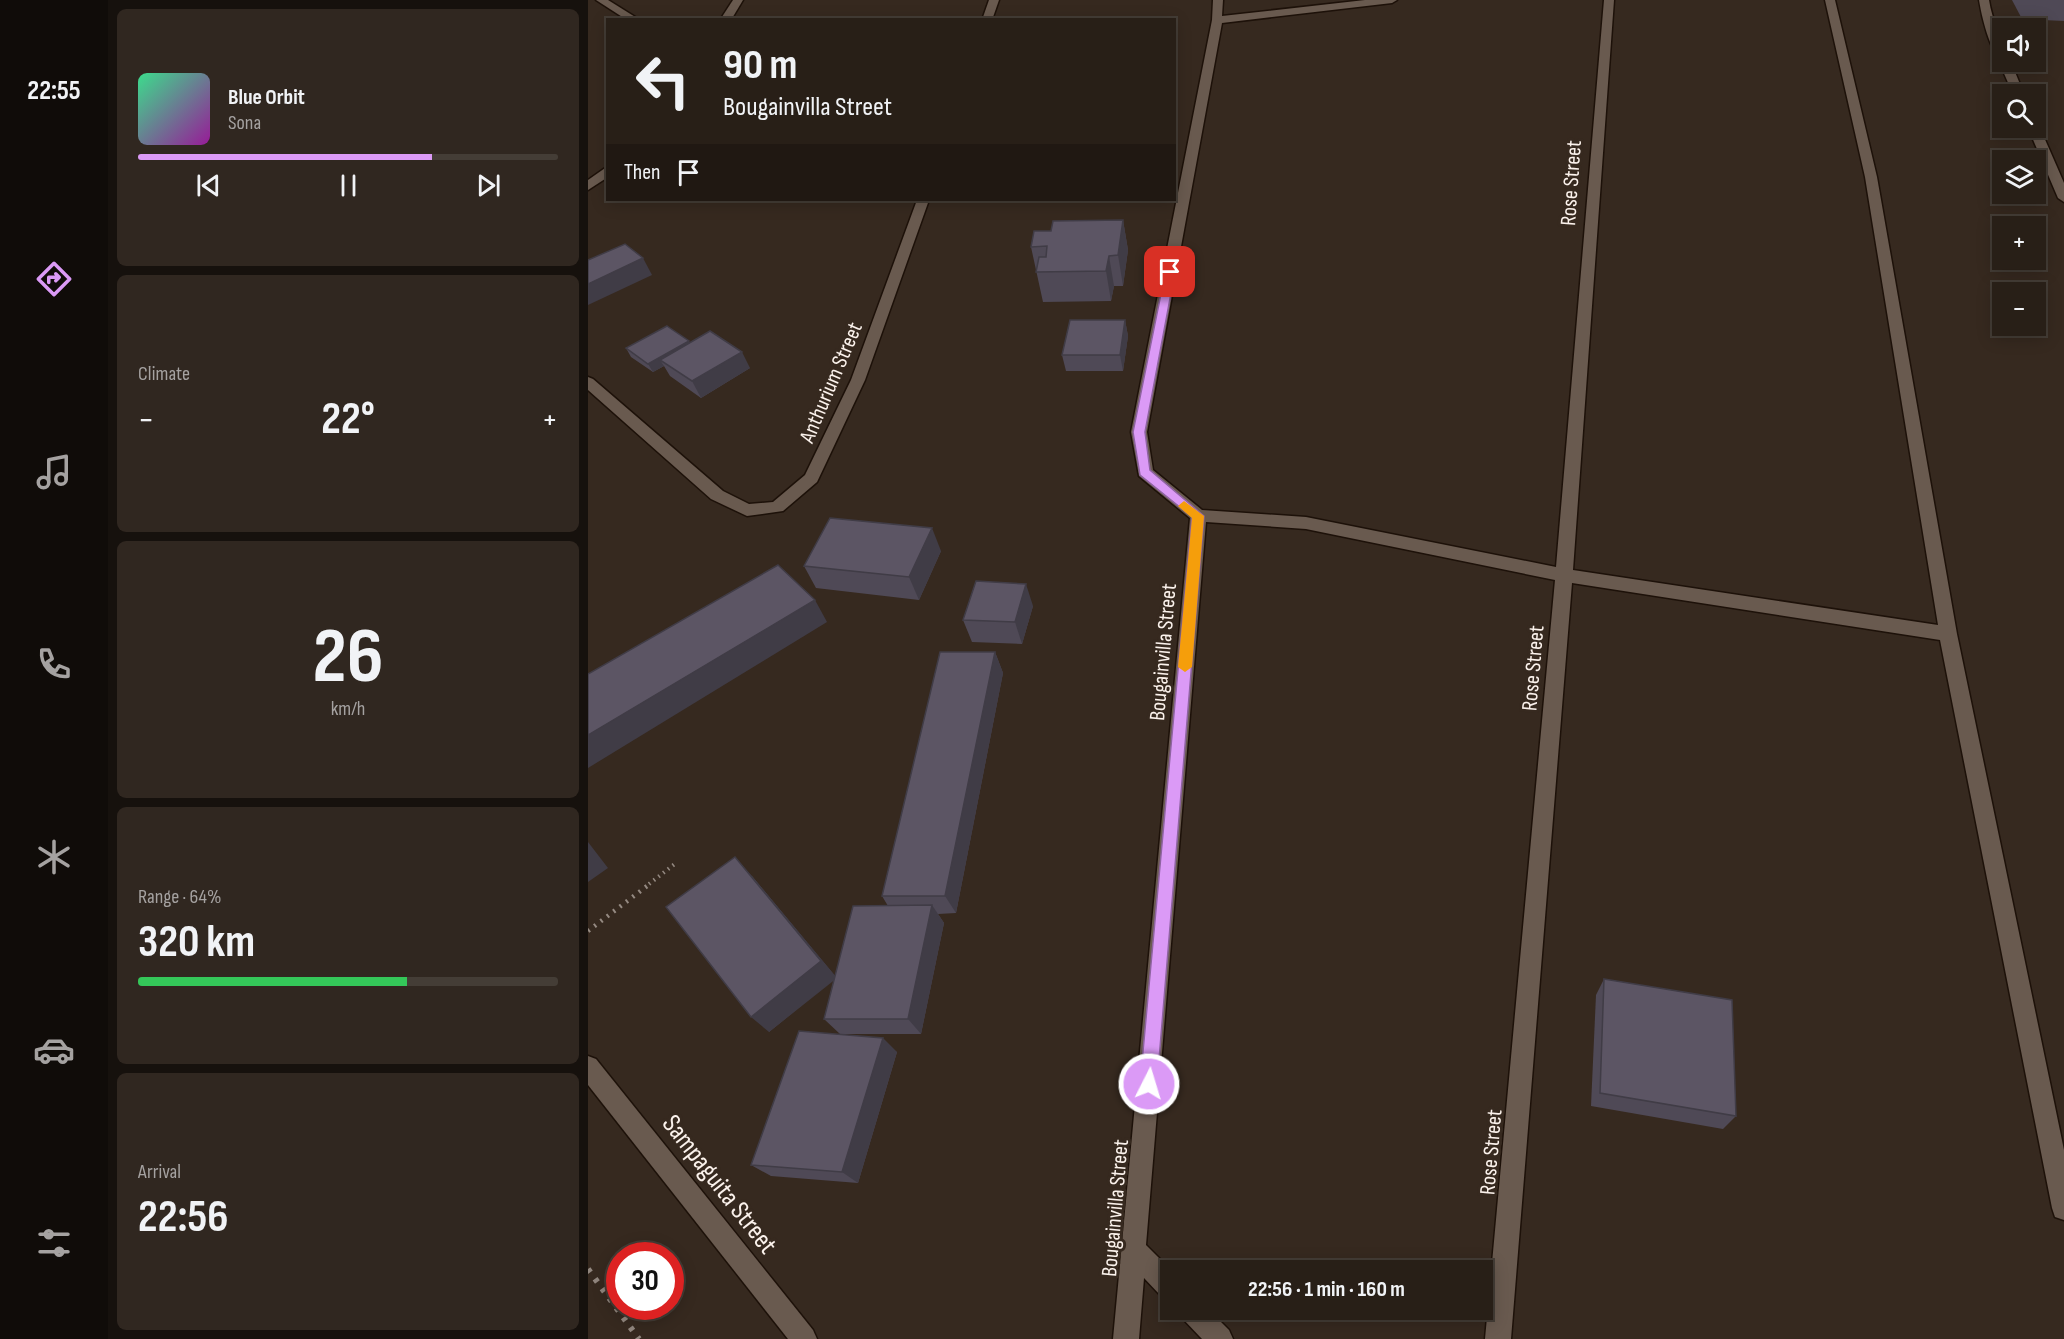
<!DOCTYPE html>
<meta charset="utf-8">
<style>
:root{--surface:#281f17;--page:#302720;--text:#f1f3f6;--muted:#a5a2a1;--line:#443d36;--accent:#db9af6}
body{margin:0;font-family:"Sofia Sans Condensed",sans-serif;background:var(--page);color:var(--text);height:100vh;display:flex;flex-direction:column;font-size:22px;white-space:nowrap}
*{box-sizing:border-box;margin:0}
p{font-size:20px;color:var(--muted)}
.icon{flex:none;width:33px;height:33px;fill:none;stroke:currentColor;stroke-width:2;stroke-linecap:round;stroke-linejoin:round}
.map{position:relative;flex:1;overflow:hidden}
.details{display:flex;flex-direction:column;gap:9px;padding:9px;background:#16110d;width:480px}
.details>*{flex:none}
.banner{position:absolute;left:18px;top:18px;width:570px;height:183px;border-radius:0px;box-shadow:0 3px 15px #0003,0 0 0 2px var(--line);background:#281f17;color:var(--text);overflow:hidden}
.buttons{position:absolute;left:1404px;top:18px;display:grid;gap:12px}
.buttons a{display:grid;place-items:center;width:54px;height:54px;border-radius:0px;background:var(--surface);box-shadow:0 3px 15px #0003,0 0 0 2px var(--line);font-size:30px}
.speed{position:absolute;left:18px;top:1242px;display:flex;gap:12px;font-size:30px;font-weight:700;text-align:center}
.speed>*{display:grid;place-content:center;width:78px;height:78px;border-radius:50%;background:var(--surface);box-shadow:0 3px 15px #0003,0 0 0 2px var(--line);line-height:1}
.speed .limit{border:9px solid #d22;background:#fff;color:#111}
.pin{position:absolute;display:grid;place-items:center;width:51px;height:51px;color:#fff;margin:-26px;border-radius:12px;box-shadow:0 3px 9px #0006}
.me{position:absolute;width:66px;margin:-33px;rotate:5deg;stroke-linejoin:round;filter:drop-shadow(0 0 4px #0008)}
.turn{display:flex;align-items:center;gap:21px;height:126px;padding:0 18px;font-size:27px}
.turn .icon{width:78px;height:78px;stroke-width:2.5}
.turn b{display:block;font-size:42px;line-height:51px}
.then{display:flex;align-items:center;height:57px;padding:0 18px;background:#0003;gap:12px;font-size:22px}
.big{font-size:45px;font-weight:700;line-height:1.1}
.details .tile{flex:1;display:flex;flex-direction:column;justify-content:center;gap:9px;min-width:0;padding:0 21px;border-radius:9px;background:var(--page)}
.details .dial{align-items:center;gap:0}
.dial b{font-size:78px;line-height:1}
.song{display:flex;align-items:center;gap:18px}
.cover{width:72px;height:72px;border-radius:9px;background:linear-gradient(135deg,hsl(150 70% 55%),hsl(300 70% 35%))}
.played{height:6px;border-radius:3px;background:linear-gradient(90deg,var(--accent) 70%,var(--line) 70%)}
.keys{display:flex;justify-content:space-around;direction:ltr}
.heat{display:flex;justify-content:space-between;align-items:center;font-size:33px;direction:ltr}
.charge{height:9px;border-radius:4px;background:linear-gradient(90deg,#34c759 64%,var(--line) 0)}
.trip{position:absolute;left:572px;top:1260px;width:333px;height:60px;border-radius:0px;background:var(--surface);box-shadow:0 3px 15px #0003,0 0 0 2px var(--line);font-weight:700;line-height:60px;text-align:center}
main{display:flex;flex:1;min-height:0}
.tab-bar{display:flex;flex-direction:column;width:108px;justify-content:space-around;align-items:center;background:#100c09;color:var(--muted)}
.tab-bar .icon{width:42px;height:42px}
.tab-bar .active{color:var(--accent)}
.tab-bar b{font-size:27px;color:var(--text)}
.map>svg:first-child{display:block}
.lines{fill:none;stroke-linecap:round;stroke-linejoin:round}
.minor-casing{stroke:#1d1109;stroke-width:3}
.path-far1{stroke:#958a82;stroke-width:4;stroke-dasharray:1.5 4.5;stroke-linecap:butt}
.path{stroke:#958a82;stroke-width:4.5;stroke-dasharray:2 6;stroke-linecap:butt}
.minor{fill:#695a4f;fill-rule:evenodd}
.rail{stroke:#91867e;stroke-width:6;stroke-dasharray:4 8;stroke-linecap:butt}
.wall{fill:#4f4956}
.shaded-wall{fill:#403c46}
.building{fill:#5c5564;stroke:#403c46;stroke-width:1.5}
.route{fill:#db9af6;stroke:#8e64a0;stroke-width:1.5}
.slow{fill:#f59e0b}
.labels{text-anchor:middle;stroke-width:6;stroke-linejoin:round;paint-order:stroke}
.street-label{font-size:22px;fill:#fbf2ec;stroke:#36291f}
.near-street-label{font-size:27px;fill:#fbf2ec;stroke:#36291f}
</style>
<main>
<nav class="tab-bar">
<b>22:55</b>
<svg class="icon active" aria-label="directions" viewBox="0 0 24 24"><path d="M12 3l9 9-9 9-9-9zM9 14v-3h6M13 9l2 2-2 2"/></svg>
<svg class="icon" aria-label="music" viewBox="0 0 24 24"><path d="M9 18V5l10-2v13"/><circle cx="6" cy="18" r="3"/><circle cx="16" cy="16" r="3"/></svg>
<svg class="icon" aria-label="phone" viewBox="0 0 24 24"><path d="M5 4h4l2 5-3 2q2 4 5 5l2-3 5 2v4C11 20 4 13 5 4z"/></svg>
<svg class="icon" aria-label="climate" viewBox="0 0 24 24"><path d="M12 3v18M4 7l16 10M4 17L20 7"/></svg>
<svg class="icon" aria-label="car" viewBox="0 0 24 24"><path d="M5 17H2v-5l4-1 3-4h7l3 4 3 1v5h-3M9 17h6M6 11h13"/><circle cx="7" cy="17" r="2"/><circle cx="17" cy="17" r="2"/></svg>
<svg class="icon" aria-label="filters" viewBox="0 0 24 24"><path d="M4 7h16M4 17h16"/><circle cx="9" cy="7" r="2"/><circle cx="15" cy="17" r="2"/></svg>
</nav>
<section class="details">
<div class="tile">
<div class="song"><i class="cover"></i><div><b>Blue Orbit</b><p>Sona</p></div></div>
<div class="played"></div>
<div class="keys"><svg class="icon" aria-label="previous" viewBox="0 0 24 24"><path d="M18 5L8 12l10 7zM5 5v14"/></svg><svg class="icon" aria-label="pause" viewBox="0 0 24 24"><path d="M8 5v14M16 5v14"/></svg><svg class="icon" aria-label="next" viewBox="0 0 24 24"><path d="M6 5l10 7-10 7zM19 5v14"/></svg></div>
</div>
<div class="tile"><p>Climate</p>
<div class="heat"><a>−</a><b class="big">22°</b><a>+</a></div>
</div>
<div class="tile dial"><b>26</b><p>km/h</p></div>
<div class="tile"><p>Range · 64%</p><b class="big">320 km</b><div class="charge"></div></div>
<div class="tile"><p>Arrival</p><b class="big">22:56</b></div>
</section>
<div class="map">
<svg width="1476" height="1339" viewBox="0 0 1476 1339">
<rect width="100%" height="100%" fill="#36291f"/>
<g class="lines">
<defs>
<g id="minor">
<polygon points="8,0 20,0 52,20 39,20"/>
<polygon points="145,0 155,0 143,20 132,20"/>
<polygon points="401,0 411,0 404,20 394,20"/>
<polygon points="625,0 635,0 634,16 777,0 809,0 804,3 634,23 559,432 565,470 614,510 718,517 968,567 1016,0 1026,0 985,570 1350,625 1277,177 1237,0 1247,0 1289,177 1369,634 1476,1150 1476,1220 1467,1217 1464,1208 1352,640 984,583 923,1339 897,1339 967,580 718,529 618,522 558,1245 583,1270 582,1300 573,1296 556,1278 551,1339 525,1339 602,518 551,476 543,432 624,20"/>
<path d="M 1391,0 L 1401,0 C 1404,20 1414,38 1414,58 C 1402,55 1393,13 1391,0 Z"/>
<polygon points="1414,59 1414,62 1423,62 1436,94 1425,94 1411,62"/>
<polygon points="1448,125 1452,128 1476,183 1476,202 1470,198 1440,128 1448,128"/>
<polygon points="20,166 20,177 0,190 0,180"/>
<polygon points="329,200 341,200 277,380 229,482 195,511 159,516 123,499 0,390 0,377 5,379 135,491 161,504 185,502 217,475 263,380"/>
<polygon points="0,1056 8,1059 225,1330 229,1339 200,1339 0,1085"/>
<polygon points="591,1310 621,1310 641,1330 645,1339 614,1339 595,1319"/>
</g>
</defs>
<use href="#minor" class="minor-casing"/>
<polyline class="path-far1" points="61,884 88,863"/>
<polyline class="path" points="0,931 63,883"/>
<use href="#minor" class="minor"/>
<polyline class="rail" points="0,1269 51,1339"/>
</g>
<g class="wall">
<polygon points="1424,0 1476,0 1476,21 1434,19"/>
<polygon points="535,220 540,250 535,286 526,286 523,301 455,302 443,247 463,231"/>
<polygon points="537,320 540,336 535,371 478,371 474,355"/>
<polygon points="102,343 162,368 113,398 82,376 76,366 65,372 43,357 38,348"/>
<polygon points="353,551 331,600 228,588 216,566"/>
<polygon points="445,606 434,644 384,642 375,620"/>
<polygon points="407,652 415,673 368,913 350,914 356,923 333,1034 254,1034 309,1052 270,1183 183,1176 163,1165 252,1034 236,1019 246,979 181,1032 164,876 247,976 300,906 294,896"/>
<polygon points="1016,979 1148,1116 1135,1129 1003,1106 1008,995"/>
</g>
<g class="shaded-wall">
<polygon points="535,220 540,250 535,286 530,255"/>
<polygon points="521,256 526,286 523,301 518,271"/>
<polygon points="55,258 64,275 0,305 0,284"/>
<polygon points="537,320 540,336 535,371 532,355"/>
<polygon points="101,341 105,349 72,360 76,366 65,372 60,364"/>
<polygon points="154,352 162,368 113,398 104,381"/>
<polygon points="344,528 353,551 331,600 321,577"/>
<polygon points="438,584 445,606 434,644 427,622"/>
<polygon points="227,600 239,622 0,768 0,735"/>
<polygon points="407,652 415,673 368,913 357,896"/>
<polygon points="0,842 20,868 0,882"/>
<polygon points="147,857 164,876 249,978 181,1032 163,1017"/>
<polygon points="344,905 356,923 333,1034 320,1019"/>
<polygon points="295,1038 309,1052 270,1183 254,1172"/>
</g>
<g class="building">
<polygon points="535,220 530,255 521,256 518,271 448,272 451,257 458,257 459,246 443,247 446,231 463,231 465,221"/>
<polygon points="37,244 55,258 0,284 0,260"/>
<polygon points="482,320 537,320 532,355 474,355"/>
<polygon points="79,326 101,341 60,364 38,348"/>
<polygon points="122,331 154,352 104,381 72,360"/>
<polygon points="242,518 344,528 321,577 216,566"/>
<polygon points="190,565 227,600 0,735 0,674"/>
<polygon points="388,581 438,584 427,622 375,620"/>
<polygon points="352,652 407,652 357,896 294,896"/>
<polygon points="147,857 233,961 163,1017 78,907"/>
<polygon points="344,905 320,1019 236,1019 265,906"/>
<polygon points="1016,979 1144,1000 1148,1116 1012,1093"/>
<polygon points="211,1031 295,1038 254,1172 163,1165"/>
</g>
<polygon class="route" points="578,269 587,272 557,432 562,470 616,516 569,1084 567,1090 561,1093 555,1090 552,1084 604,517 552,475 545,432"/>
<polygon class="slow" points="596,501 616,516 604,667 597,672 590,667 604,518 590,506"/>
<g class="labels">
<g class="street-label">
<text transform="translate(982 183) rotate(-86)" y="8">Rose Street</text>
<text transform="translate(242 382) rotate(-67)" y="8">Anthurium Street</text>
<text transform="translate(574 652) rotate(-85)" y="8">Bougainvilla Street</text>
<text transform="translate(944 668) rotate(-85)" y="8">Rose Street</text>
<text transform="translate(902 1152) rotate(-85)" y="8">Rose Street</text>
<text transform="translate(526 1208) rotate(-85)" y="8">Bougainvilla Street</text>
</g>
<g class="near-street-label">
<text transform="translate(132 1184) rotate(52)" y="9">Sampaguita Street</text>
</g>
</g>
</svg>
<div class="buttons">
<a><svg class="icon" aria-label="sound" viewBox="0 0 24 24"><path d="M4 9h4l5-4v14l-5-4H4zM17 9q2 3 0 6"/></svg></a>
<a><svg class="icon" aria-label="search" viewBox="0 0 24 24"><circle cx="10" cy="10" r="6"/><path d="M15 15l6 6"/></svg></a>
<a><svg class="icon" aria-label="layers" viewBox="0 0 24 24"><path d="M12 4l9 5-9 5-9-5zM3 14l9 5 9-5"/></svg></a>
<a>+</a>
<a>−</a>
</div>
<div class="speed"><div class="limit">30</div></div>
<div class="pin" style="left:582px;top:272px;background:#d93025"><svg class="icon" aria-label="arrive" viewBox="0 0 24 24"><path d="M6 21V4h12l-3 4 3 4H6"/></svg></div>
<svg class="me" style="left:561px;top:1084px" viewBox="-20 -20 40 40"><circle r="17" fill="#db9af6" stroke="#fff" stroke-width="3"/><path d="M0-11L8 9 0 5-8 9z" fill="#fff"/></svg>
<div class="trip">22:56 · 1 min · 160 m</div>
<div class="banner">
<div class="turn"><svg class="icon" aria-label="left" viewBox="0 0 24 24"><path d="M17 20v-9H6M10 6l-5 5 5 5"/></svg><div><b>90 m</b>Bougainvilla Street</div></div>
<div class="then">Then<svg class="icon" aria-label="arrive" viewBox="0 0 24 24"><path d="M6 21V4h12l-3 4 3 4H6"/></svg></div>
</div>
</div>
</main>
